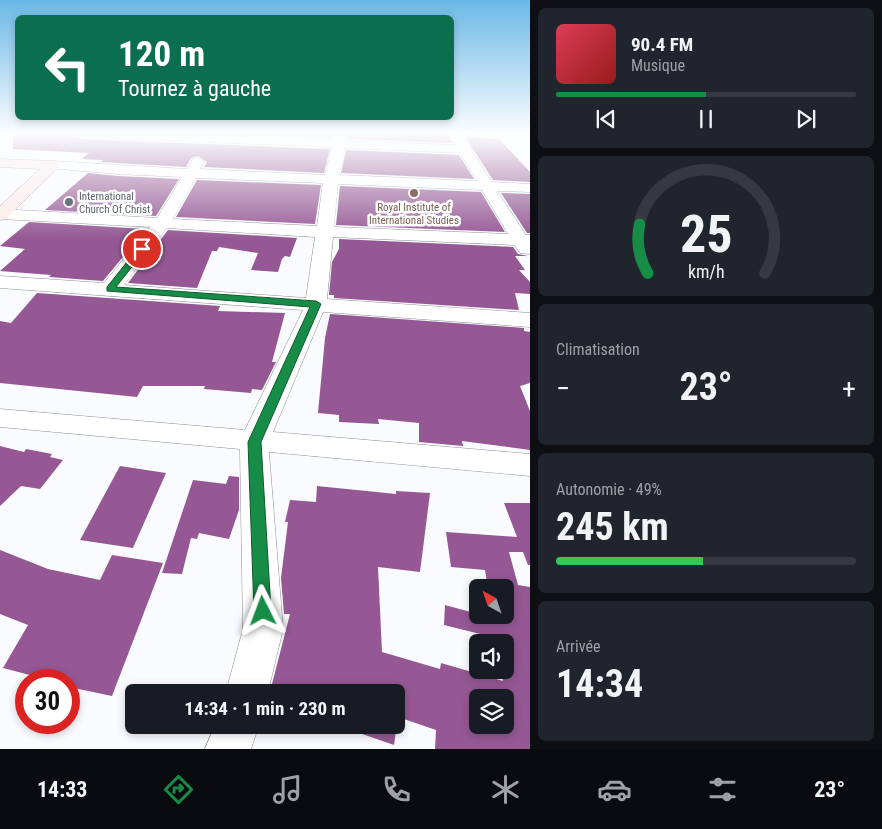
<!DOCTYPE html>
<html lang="fr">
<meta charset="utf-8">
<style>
:root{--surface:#171b24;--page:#20242c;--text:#f1f3f6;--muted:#9ea1a6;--line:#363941;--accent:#168c46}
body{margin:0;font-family:"Roboto Condensed",sans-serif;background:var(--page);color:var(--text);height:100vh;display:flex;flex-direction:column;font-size:19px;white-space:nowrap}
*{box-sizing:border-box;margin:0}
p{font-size:16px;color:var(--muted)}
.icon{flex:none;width:28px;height:28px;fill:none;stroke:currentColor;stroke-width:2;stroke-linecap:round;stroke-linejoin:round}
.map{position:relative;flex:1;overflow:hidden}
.panel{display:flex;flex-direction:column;gap:8px;padding:8px;background:#0d0f14;width:352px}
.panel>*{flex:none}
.guide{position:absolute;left:15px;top:15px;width:439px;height:105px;border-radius:8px;box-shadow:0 2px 8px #0003;background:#0b6e4f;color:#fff;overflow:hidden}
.needle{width:32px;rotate:320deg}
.tools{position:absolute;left:469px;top:579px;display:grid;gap:10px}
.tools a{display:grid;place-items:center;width:45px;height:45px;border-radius:8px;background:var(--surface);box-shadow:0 2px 8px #0003;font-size:25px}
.speed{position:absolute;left:15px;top:669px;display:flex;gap:10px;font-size:25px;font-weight:700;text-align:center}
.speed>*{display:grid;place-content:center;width:65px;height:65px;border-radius:50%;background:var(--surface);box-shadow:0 2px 8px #0003;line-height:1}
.speed .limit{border:8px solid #d22;background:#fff;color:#111}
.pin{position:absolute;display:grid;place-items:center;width:42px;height:42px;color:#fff;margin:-21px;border:2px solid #fff;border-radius:50%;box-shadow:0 1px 5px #0007}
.me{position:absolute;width:55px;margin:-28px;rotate:357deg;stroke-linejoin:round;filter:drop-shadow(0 0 4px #0008)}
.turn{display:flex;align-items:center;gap:18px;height:105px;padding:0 20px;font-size:22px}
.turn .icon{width:65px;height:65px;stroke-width:2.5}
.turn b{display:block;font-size:35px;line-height:42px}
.big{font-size:38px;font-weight:700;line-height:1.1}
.panel .card{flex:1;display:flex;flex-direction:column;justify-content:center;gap:8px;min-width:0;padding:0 18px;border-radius:8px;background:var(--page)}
.panel .dial{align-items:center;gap:0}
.dial svg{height:130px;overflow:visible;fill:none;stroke:var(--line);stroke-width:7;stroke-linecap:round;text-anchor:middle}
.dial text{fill:var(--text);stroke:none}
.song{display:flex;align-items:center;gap:15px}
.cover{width:60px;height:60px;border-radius:8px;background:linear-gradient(135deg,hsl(350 70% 55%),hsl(0 70% 35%))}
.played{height:5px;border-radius:2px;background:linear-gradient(90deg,var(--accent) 50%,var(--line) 50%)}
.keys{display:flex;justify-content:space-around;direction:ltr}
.heat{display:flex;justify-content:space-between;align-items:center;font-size:28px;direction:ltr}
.charge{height:8px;border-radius:4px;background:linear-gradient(90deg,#34c759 49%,var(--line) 0)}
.trip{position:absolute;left:125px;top:684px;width:280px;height:50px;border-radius:8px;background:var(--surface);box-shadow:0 2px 8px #0003;font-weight:700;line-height:50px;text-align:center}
.menu{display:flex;height:80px;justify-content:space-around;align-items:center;background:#090b0e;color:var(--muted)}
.menu .icon{width:35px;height:35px}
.menu .selected{color:var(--accent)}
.menu b{font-size:22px;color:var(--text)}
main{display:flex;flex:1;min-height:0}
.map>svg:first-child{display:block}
.building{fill:#955894;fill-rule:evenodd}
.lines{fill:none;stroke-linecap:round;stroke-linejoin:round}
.minor-casing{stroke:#8c8d91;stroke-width:1}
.secondary-casing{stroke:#8c8d91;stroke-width:1}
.minor{fill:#fff;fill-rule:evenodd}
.secondary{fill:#fcebe9;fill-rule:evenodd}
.route{fill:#168c46;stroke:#0e5b2e}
.education-dot{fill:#8d6e63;stroke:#fff;stroke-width:2}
.worship-dot{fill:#6b7280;stroke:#fff;stroke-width:2}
.labels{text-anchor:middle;stroke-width:5;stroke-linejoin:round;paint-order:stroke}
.far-worship-label{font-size:11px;fill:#5b616d;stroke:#fff;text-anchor:start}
.far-education-label{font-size:11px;fill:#785e54;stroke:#fff}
</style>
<main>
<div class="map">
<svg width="530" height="749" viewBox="0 0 530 749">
<rect width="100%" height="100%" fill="#f9fbff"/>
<g class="building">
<polygon points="13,134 74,134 82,139 330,149 324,173 204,167 207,162 198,156 191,158 186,167 101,162 103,160 82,159 89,153 13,149"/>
<polygon points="226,134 330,134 331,138"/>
<polygon points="346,134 449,134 452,143 347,139"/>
<polygon points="467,134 471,137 499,139 530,172 530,182 493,180 464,135"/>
<polygon points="346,150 459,155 474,179 341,173"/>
<polygon points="88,173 117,176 179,179 156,216 45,210"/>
<polygon points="197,180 321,185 315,224 176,217"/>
<polygon points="340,186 481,192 505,232 336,225"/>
<polygon points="501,193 530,194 530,233 527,233"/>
<polygon points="29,222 146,229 103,281 49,277 51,275 0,271 25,249 0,246"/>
<polygon points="168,230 297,238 290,257 285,256 282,259 278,272 251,270 258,253 219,247 217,251 212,251 197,288 128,283"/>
<polygon points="339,239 513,247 518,254 528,256 515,256 525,270 519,270 530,282 530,294 515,293 519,310 334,298 334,295 329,295 332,262 339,249"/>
<polygon points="37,293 220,306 218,311 285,313 272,362 276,362 262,390 252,389 251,393 204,389 205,386 143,386 137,397 0,383 0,321 11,323"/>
<polygon points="330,314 524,328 524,331 530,332 530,383 520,386 530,411 530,450 462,441 463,446 419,442 419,423 378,419 379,424 339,422 339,415 318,413 325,338"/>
<polygon points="0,446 24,452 26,449 52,454 50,457 63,460 40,489 21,486 0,506"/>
<polygon points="120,466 166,473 133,548 80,540"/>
<polygon points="229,476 239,477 239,510 229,539 199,533 197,539 191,538 182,574 162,573 193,480 226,484"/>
<path d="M 317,486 L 396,494 L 396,491 L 430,493 L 420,572 L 378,567 L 382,652 L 440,669 L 441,663 L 503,681 L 501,670 L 505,670 L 505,642 L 497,642 L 496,638 L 444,625 L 445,605 L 493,618 L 492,615 L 505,615 L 505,588 L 488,588 L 485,570 L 451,567 L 446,532 L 517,537 L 504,503 L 530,503 L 530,565 L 528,565 L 523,552 L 509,552 L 518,585 L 530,587 L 530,749 L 435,749 L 436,730 L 398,717 L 394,745 L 336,725 L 396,725 L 396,692 L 277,692 L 279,687 L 272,684 L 290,614 L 284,614 L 281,578 L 288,522 L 285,522 L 290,500 L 316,502 ZM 478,698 L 505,698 L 505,725 L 478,725 Z"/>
<polygon points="0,550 48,569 100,580 112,555 163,563 112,696 69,687 69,680 49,680 3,668 28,625 0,614"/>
</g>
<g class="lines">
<defs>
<g id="minor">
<path d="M 76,134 L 175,134 L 333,140 L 332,134 L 344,134 L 345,141 L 455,145 L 450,136 L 451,134 L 461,134 L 492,182 L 530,184 L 530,192 L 497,191 L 526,235 L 530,235 L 530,254 L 520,253 L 514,245 L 333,237 L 327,299 L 530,313 L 530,327 L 323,312 L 273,432 L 530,454 L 530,476 L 269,452 L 283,629 L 268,692 L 226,692 L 243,629 L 240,449 L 0,427 L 0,409 L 245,430 L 303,310 L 0,288 L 0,276 L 104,283 L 150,227 L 0,219 L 0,209 L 157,218 L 182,177 L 117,174 L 48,168 L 46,165 L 48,162 L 53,161 L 187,169 L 193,159 L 198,158 L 205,162 L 200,169 L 325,175 L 332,147 L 82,137 ZM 345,148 L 460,153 L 477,181 L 339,175 ZM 196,178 L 323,183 L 317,226 L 173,219 ZM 338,184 L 482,190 L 508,234 L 334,227 ZM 167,228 L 315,237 L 306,298 L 124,285 Z"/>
<polygon points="215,725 259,725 251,749 205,749"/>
</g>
<polygon id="secondary" points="0,159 53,161 58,162 60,165 6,219 0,220 0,206 40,169 0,167"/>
</defs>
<use href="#minor" class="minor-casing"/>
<use href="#secondary" class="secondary-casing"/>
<use href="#minor" class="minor"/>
<use href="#secondary" class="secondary"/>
</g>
<linearGradient id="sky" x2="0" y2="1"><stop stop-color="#6bb8e6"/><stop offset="0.56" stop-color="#fcfdff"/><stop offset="1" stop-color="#fcfdff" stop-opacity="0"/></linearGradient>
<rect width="530" height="239" fill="url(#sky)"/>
<polygon class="route" points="142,246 146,249 116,287 316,301 321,304 261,442 271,611 269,616 263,619 256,616 254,611 248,442 310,307 107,291 107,287 139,247"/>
<circle class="education-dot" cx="414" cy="193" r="5"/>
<circle class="worship-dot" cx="69" cy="202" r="5"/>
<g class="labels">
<g class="far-worship-label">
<text x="79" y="200">International<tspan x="79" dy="13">Church Of Christ</tspan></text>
</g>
<g class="far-education-label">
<text x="414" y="211">Royal Institute of<tspan x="414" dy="13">International Studies</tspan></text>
</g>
</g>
</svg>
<div class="tools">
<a><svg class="needle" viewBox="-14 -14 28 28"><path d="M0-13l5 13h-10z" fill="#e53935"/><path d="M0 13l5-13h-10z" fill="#9ea1a6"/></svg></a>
<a><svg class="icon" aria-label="sound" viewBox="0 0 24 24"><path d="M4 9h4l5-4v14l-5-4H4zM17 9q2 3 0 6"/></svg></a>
<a><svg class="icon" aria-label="layers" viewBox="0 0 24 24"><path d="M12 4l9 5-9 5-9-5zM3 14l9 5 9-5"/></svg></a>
</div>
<div class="speed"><div class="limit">30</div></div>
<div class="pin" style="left:142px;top:249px;background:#d93025"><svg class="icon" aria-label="arrive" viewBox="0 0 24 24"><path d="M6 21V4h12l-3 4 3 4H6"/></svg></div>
<svg class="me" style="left:263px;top:611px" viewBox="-20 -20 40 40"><path d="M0-17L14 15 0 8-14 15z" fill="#168c46" stroke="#fff" stroke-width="4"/></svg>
<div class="trip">14:34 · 1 min · 230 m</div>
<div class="guide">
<div class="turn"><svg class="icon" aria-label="left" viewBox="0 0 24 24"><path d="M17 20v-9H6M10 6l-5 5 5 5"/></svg><div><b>120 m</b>Tournez à gauche</div></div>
</div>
</div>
<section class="panel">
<div class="card">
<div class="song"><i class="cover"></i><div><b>90.4 FM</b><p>Musique</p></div></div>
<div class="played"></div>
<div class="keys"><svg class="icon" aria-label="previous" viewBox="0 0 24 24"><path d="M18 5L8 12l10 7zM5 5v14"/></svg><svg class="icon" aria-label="pause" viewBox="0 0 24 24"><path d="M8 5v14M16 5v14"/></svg><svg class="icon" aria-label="next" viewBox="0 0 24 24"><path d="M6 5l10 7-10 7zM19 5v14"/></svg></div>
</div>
<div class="card dial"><svg viewBox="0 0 100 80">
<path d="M14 69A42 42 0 1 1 86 69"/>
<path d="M14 69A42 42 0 0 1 9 39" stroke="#168c46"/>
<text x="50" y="56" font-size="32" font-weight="700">25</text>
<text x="50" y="72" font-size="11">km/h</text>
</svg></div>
<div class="card"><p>Climatisation</p>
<div class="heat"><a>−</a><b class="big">23°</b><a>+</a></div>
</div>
<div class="card"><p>Autonomie · 49%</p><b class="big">245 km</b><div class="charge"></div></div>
<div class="card"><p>Arrivée</p><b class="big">14:34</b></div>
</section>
</main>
<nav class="menu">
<b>14:33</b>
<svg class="icon selected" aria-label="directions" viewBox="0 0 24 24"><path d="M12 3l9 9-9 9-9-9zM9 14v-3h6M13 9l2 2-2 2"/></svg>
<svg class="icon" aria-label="music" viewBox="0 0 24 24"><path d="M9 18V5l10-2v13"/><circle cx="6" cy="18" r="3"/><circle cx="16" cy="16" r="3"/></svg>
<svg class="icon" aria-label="phone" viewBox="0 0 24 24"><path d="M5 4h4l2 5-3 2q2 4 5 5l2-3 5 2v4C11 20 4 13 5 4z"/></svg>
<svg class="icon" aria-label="climate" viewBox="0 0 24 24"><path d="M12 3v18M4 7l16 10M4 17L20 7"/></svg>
<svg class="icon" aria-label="car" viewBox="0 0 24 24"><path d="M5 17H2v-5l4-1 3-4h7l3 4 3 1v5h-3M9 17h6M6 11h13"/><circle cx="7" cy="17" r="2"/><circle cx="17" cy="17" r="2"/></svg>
<svg class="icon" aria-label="filters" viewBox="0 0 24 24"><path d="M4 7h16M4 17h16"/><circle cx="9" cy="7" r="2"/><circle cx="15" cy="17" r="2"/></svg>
<b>23°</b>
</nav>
